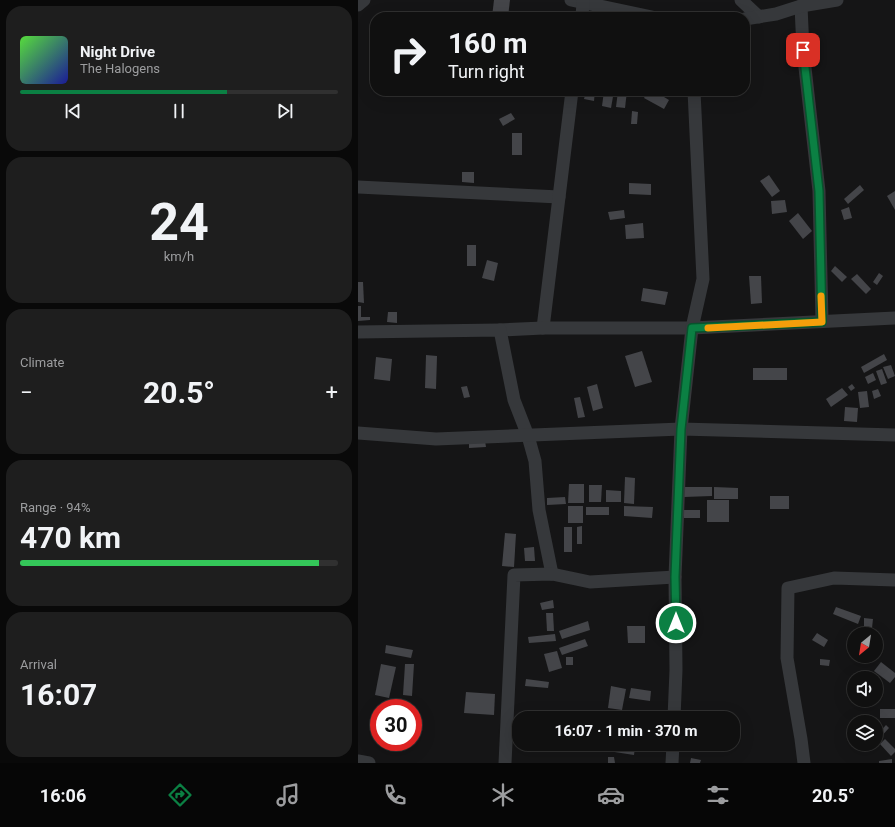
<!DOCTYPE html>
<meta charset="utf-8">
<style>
:root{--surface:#101010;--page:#1e1e1e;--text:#f1f3f6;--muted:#9c9d9f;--line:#303030;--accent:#0b8043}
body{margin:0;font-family:Roboto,sans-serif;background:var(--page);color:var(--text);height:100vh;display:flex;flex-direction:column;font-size:15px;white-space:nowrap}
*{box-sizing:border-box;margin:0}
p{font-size:13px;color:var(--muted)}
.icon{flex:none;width:22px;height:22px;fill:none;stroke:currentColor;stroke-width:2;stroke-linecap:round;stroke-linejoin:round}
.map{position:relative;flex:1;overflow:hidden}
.side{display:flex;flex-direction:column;gap:6px;padding:6px;background:#090909;width:358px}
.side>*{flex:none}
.guide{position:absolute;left:12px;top:12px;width:380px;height:84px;border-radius:16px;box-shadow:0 4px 16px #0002,0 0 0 1px var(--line);background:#101010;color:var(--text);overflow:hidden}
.needle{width:26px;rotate:210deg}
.buttons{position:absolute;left:489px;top:627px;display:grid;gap:8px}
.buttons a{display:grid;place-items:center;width:36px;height:36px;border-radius:50%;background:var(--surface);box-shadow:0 4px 16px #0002,0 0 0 1px var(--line);font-size:20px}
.speed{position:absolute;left:12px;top:699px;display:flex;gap:8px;font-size:20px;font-weight:700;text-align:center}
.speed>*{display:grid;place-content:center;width:52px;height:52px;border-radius:50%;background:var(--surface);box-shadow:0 4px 16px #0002,0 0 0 1px var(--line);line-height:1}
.speed .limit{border:6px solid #d22;background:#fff;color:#111}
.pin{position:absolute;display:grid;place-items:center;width:34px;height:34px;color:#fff;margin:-17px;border-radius:8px;box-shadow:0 2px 6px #0006}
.me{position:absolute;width:44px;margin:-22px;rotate:0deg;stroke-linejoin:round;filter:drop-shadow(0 0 3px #0008)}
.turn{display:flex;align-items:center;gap:14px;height:84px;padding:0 12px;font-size:18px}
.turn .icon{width:52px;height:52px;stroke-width:2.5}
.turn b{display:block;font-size:28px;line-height:34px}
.big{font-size:30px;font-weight:700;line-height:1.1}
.side .widget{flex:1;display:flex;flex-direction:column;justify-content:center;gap:6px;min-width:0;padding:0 14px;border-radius:16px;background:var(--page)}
.side .dial{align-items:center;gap:0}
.dial b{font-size:52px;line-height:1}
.song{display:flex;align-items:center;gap:12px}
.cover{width:48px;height:48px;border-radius:6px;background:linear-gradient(135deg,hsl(110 70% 55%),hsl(240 70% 35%))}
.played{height:4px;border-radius:2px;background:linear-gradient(90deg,var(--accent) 65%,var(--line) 65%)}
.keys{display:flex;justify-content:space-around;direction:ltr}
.heat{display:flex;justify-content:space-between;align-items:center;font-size:22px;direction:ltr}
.charge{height:6px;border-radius:3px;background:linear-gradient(90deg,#34c759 94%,var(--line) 0)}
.trip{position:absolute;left:154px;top:711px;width:228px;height:40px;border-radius:16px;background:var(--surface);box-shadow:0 4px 16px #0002,0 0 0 1px var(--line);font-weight:700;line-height:40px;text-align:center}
.dock{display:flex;height:64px;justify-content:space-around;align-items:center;background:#060606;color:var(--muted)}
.dock .icon{width:28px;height:28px}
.dock .selected{color:var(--accent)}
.dock b{font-size:18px;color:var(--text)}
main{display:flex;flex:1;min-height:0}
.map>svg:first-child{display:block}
.building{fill:#444549}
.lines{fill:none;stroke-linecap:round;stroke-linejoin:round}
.minor{stroke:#36383b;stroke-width:13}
.route-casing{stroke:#07532c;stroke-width:10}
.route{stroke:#0b8043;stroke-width:7}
.slow{stroke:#f59e0b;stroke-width:7}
</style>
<main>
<section class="side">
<div class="widget">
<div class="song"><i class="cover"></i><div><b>Night Drive</b><p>The Halogens</p></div></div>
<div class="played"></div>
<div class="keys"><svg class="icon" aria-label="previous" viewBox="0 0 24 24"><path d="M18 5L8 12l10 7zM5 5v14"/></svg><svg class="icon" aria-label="pause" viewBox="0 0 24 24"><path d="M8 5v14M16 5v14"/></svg><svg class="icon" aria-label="next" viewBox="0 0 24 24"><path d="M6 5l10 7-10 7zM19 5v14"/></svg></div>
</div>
<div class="widget dial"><b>24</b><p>km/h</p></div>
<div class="widget"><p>Climate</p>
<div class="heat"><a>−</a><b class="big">20.5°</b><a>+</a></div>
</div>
<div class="widget"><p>Range · 94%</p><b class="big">470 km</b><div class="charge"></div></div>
<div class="widget"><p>Arrival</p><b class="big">16:07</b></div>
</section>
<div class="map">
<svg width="537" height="763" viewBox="0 0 537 763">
<rect width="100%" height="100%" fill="#151516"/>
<g class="building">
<polygon points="136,0 152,0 150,17 134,17"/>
<polygon points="228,91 237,91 236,101 226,99"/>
<polygon points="246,91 256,91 253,108 244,106"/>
<polygon points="260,91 269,91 267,108 258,107"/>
<polygon points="290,91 296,91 311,100 306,109 286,98"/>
<polygon points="274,111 280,112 279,124 273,124"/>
<polygon points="153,113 157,119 145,126 141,119"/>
<rect x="154" y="133" width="10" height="22"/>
<polygon points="104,172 116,172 116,183 104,182"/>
<polygon points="411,175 422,191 414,197 402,181"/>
<polygon points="271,183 293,184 293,195 271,194"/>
<polygon points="502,185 506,190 490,204 486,199"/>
<polygon points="537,191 537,210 529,196"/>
<polygon points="427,200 429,212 414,214 413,201"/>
<polygon points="491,207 494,218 486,220 483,210"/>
<polygon points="266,210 267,218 252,220 250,212"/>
<polygon points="440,213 454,231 445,239 431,221"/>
<polygon points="285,223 286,238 268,239 267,225"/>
<rect x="109" y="245" width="9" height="21"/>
<polygon points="129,260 140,263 136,281 124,278"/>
<polygon points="477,266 489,277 484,282 473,271"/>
<polygon points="521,273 525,276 519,285 515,282"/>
<polygon points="499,274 513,289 508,294 493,279"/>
<polygon points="391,276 403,276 404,303 393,304"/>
<polygon points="0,282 5,282 6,303 0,302"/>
<polygon points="285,288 310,292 307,305 283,301"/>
<polygon points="0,306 3,306 3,317 12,317 12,320 0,321"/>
<polygon points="30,312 39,312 39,323 29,322"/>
<polygon points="284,351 294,382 277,387 267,356"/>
<polygon points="526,354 529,360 506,373 503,367"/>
<polygon points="68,355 79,356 78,389 67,388"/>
<polygon points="18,357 34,359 32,381 16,379"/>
<polygon points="533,365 537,376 530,379 525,367"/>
<rect x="395" y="368" width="34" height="12"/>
<polygon points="524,369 529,383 523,385 518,371"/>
<polygon points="515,373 518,380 510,384 507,377"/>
<polygon points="239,384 245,408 235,411 229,387"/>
<polygon points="494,384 497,388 493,391 490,387"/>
<polygon points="109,386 112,397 106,398 103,387"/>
<polygon points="484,388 490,395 473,407 468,399"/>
<polygon points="520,389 523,396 516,399 514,391"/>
<polygon points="509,391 511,407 502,408 500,392"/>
<polygon points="222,397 227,417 220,418 216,398"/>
<polygon points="487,407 500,408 499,422 486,421"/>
<polygon points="127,441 128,447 111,448 111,442"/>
<polygon points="267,477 277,478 276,504 266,503"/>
<polygon points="211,484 226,484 226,503 210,503"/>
<polygon points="231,485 244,485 243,502 231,502"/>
<polygon points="326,487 354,487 354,496 326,497"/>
<polygon points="356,487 380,488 380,499 356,499"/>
<polygon points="248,490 263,491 263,502 248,502"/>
<rect x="412" y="496" width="19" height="13"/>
<polygon points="207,497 208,504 189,505 189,498"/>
<rect x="349" y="500" width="22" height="22"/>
<rect x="210" y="506" width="15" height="17"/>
<polygon points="266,506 295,507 294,518 266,516"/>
<rect x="228" y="507" width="23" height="8"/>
<rect x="326" y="510" width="16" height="8"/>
<polygon points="224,526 224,544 219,544 219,527"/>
<rect x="206" y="527" width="8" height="25"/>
<polygon points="147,533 158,534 156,567 144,566"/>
<polygon points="176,547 177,561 167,561 166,548"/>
<polygon points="195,600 196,608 184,610 182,603"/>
<polygon points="478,607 503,616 500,624 475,614"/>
<polygon points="188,613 195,613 196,631 189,631"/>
<polygon points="506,618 515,619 514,628 506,627"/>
<polygon points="230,621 232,630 204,639 201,631"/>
<polygon points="269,626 287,626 287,643 270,643"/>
<polygon points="459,633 470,640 466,647 454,640"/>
<polygon points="197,634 198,641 171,643 170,637"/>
<polygon points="227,639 230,646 204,655 201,648"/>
<polygon points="28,645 55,650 53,658 27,653"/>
<polygon points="199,651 204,668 191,672 186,654"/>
<rect x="208" y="657" width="7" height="8"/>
<polygon points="462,659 472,660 471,666 462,665"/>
<polygon points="523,662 537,673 537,677 532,683 516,671"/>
<polygon points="23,664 38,667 31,698 17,695"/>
<polygon points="47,664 56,664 54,696 45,695"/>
<polygon points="168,679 191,682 190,688 167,686"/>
<polygon points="253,686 268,689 264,710 250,708"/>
<polygon points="273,688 293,691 292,701 271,698"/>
<polygon points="108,692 137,694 136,715 106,713"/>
<rect x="522" y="709" width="15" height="9"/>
<polygon points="213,712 214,718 199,718 199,713"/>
<polygon points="528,725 531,728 521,739 518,736"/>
<polygon points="527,739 537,749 537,752 533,756 522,744"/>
<polygon points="251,744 277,747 276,755 250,751"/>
<polygon points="250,757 256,757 257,763 250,763"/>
<polygon points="333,758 343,760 342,763 332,763"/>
<polygon points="534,759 534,763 521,763 521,761"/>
</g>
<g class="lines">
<g class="minor">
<polyline points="213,0 294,17"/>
<polyline points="383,0 401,17"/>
<polyline points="0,5 6,0"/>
<polyline points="443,6 445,50 461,191 464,321"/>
<polyline points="224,17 225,2"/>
<polyline points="387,19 418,14 443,6 479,0"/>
<polyline points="0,187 201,197"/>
<polyline points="185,328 214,91"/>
<polyline points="142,330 185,328 334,328 537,318"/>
<polyline points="0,332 142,330 156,400 170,436 177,461 181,510 194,574"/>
<polyline points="0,433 78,439 323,429 537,435"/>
<polyline points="316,718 318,670 317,577 323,429 334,328 345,279 336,91"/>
<polyline points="0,761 11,763"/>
<polyline points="147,763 156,575 194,574 232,582 317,577"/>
<polyline points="314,763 315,744"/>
<polyline points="446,763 443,739 429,658 430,588 476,578 537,580"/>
</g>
</g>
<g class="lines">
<defs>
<polyline id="route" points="318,623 317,577 323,429 334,328 464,322 461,191 445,50"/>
</defs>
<use href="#route" class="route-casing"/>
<use href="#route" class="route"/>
<polyline class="slow" points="350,328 464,322 463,296"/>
</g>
</svg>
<div class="buttons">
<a><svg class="needle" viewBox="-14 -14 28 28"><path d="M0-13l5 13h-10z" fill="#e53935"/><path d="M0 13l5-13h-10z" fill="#9c9d9f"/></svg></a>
<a><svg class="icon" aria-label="sound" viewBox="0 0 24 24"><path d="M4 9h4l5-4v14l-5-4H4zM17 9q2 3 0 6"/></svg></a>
<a><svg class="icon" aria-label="layers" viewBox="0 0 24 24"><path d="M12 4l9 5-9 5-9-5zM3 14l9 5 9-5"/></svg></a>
</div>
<div class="speed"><div class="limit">30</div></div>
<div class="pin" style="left:445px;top:50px;background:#d93025"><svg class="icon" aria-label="arrive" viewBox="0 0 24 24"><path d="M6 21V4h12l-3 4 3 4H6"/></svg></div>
<svg class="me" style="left:318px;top:623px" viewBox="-20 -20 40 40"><circle r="17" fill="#0b8043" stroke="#fff" stroke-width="3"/><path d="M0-11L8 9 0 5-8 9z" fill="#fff"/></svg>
<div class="trip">16:07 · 1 min · 370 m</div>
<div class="guide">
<div class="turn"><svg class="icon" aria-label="right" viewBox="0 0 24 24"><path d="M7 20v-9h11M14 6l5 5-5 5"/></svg><div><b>160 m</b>Turn right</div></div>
</div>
</div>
</main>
<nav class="dock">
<b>16:06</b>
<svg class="icon selected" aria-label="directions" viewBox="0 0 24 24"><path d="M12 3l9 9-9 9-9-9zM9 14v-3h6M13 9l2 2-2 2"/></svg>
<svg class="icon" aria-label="music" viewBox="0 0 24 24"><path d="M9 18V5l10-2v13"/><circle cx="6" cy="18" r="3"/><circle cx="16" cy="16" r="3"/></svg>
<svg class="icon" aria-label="phone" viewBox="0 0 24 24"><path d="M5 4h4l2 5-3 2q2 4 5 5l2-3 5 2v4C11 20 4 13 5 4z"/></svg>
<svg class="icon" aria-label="climate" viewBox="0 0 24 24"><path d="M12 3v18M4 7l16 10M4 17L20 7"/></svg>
<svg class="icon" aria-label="car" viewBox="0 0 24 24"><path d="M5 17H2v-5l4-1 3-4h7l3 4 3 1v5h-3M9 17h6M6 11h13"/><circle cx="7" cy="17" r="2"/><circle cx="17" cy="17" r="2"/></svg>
<svg class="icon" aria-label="filters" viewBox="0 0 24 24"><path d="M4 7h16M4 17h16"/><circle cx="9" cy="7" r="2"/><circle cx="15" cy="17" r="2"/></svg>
<b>20.5°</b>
</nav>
